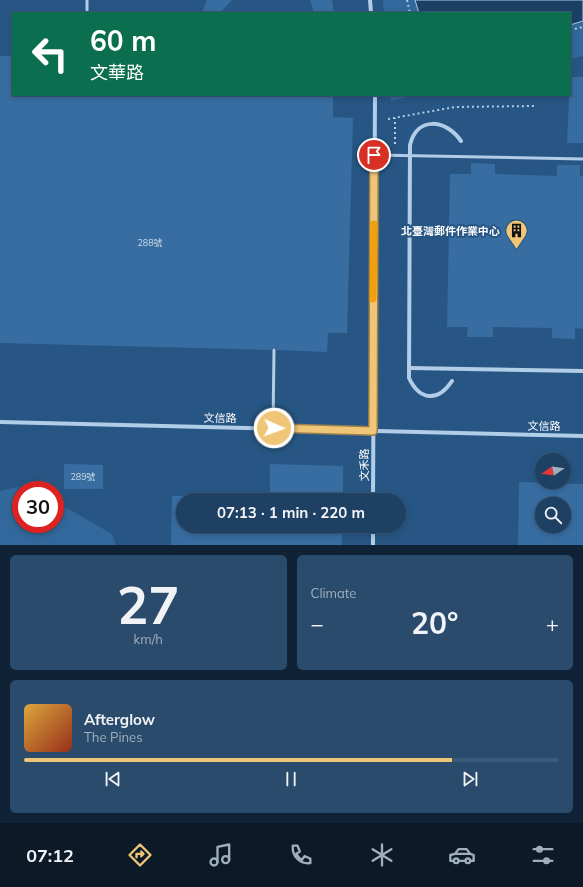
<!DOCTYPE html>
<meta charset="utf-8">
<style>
:root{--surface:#1d4063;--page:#2a4b6c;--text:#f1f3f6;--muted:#a0afbe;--line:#3b5978;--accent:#efc577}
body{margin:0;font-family:Mulish,"Noto Sans TC",sans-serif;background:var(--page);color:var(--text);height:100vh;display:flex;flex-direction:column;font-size:15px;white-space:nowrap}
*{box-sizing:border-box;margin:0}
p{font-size:13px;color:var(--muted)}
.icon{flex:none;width:22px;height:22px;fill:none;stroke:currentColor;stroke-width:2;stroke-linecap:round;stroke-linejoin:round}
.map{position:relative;height:545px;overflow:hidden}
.side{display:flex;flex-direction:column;gap:10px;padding:10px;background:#102336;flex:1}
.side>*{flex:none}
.hud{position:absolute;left:12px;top:12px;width:559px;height:84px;border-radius:0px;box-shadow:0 2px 6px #0003,0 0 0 1px var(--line);background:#0b6e4f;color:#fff;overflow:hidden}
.needle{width:26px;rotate:257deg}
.tools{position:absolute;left:535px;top:453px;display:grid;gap:8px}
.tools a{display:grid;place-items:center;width:36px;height:36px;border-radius:50%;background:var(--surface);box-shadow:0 2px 6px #0003,0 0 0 1px var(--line);font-size:20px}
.speed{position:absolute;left:12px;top:481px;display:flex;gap:8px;font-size:20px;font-weight:700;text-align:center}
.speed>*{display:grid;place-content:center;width:52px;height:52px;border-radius:50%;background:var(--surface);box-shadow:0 2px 6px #0003,0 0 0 1px var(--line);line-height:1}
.speed .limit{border:6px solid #d22;background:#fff;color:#111}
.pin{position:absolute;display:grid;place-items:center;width:34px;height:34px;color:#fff;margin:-17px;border:2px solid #fff;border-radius:50%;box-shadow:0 1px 4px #0007}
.me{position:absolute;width:44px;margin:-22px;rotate:92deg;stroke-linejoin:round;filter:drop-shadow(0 0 3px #0008)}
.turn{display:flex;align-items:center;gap:14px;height:84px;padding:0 12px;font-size:18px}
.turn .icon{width:52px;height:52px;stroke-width:2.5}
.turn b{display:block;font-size:28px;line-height:34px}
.big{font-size:30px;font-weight:700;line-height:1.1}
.side .tile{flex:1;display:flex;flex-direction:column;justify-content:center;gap:6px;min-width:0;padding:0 14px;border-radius:6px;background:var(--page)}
.side .dial{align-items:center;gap:0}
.dial b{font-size:52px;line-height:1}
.song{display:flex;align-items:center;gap:12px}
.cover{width:48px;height:48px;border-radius:6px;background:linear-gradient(135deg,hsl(40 70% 55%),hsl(10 70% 35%))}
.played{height:4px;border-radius:2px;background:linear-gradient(90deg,var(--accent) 80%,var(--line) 80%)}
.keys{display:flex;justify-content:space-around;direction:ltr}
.heat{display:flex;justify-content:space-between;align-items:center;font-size:22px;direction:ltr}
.side .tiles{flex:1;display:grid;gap:10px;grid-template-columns:1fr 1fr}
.tile:last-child{grid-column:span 2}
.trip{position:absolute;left:176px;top:493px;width:230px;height:40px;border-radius:20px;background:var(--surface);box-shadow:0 2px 6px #0003,0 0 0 1px var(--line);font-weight:700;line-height:40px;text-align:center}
.tabs{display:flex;height:64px;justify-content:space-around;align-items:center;background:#0c1a28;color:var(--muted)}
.tabs .icon{width:28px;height:28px}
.tabs .current{color:var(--accent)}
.tabs b{font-size:18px;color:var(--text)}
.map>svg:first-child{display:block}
.green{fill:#32689b}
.water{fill:#1c4065;stroke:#a6c9e8}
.building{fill:#386da1;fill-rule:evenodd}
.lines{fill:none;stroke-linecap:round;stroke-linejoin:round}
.path{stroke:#b1cde7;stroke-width:2;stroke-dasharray:2 3;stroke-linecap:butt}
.service{stroke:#b1cde7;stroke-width:3}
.minor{stroke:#b1cde7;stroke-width:4}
.route-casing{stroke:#9b804d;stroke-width:10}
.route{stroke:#efc577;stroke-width:7}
.slow{stroke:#f59e0b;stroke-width:7}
.labels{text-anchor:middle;stroke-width:4;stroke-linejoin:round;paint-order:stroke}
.number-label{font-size:9px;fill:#cddae8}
.poi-label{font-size:11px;font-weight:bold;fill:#fff;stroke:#275684;text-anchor:end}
.street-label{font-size:11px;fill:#fff;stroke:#275684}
</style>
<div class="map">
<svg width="583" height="545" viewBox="0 0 583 545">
<rect width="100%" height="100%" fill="#275684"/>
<g class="green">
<polygon points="383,0 583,0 583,56 570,59 570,13 384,13"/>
<polygon points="390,95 416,95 391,101"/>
<polygon points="28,485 37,490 21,490 21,524 55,524 55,501 112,534 116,545 0,545 0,491"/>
</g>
<polygon class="water" points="415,0 583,0 583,21 570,25 570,13 419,13"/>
<g class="building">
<polygon points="207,0 232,0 220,13 202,13"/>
<polygon points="310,0 332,0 334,13 314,13"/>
<polygon points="0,56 13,56 13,95 333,95 333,117 353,118 347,333 328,333 327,352 277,350 274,347 271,350 0,343"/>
<polygon points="570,77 583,77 583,143 567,143"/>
<polygon points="471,163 495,164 495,174 557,176 557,165 580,165 580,176 583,176 583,329 575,328 575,339 552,338 552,328 493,327 493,337 467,337 468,327 447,327 450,174 471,174"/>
<polygon points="64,464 103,465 103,489 64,489"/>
<polygon points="270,464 343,466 343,500 270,500"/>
<path d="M 519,482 L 583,484 L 583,545 L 518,545 ZM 542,504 L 564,504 L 564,526 L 542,526 Z"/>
<polygon points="172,496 183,496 183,526 342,526 342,545 171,545"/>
</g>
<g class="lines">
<g class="path">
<polyline points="407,0 410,13"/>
<polyline points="570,30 583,27"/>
<polyline points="388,119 455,107 536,106"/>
<polyline points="395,144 395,118"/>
</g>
<g class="service">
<polyline points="87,13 87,0"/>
<polyline points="375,155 583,159"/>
<polyline points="273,428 274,350"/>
</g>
<g class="minor">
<polyline points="370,0 371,13"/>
<polyline points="409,368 583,371"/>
<path d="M 452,381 C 438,402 420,401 409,378 L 410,145 C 417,116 446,119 461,141"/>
<polyline points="0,422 583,436"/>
<polyline points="373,500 375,95"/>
<polyline points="373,545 373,526"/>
</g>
</g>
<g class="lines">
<defs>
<polyline id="route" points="274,428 373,431 374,155"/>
</defs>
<use href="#route" class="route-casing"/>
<use href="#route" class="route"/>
<polyline class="slow" points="373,299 374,224"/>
</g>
<defs>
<symbol id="building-pin" viewBox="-11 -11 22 30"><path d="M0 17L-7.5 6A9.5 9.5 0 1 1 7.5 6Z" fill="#efc577" stroke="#275684"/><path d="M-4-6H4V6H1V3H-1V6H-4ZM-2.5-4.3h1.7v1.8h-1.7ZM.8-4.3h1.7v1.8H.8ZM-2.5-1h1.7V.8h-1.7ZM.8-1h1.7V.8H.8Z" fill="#111"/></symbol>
</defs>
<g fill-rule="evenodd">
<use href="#building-pin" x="504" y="218" width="25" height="34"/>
</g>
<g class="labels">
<g class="number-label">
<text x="150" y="246">288號</text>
<text x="83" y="480">289號</text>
</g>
<g class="poi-label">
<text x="500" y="235">北臺灣郵件作業中心</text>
</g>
<g class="street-label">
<text transform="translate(220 418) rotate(1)" y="4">文信路</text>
<text transform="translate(544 426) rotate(1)" y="4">文信路</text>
<text transform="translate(364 465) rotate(-90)" y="4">文禾路</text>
</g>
</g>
</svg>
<div class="tools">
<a><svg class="needle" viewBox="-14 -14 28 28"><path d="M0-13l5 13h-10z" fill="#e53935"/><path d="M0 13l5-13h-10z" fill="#a0afbe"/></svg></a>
<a><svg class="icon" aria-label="search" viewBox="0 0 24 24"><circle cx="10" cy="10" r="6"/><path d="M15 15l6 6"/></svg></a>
</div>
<div class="speed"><div class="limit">30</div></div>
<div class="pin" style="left:374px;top:155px;background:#d93025"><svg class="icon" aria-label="arrive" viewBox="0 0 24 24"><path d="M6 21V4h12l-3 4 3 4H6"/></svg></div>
<svg class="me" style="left:274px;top:428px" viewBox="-20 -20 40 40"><circle r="17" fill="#efc577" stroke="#fff" stroke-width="3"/><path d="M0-11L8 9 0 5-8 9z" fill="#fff"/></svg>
<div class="trip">07:13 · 1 min · 220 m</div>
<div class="hud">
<div class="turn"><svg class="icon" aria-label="left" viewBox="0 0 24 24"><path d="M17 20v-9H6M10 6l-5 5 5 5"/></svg><div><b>60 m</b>文華路</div></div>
</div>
</div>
<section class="side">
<div class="tiles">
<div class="tile dial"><b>27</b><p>km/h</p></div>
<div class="tile"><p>Climate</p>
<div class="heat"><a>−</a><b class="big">20°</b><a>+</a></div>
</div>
<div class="tile">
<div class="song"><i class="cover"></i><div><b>Afterglow</b><p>The Pines</p></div></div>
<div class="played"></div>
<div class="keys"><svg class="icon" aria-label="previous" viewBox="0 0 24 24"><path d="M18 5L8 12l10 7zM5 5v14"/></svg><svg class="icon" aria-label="pause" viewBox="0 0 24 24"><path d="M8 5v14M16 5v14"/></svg><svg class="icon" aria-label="next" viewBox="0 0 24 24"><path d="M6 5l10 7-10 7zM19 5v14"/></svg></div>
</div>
</div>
</section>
<nav class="tabs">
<b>07:12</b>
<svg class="icon current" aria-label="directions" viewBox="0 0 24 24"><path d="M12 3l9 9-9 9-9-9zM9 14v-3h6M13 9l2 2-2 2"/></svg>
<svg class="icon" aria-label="music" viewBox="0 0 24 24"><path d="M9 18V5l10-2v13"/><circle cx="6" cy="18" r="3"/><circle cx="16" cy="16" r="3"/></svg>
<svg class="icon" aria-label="phone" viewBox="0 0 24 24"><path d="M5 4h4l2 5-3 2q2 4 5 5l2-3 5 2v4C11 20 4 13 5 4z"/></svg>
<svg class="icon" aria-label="climate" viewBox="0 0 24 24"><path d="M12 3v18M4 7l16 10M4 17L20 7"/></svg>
<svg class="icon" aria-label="car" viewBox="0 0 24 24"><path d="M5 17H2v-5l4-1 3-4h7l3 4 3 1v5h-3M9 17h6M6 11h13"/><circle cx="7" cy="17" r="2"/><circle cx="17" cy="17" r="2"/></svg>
<svg class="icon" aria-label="filters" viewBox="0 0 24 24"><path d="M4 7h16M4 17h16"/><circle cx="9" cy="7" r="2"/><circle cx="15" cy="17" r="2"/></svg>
</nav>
